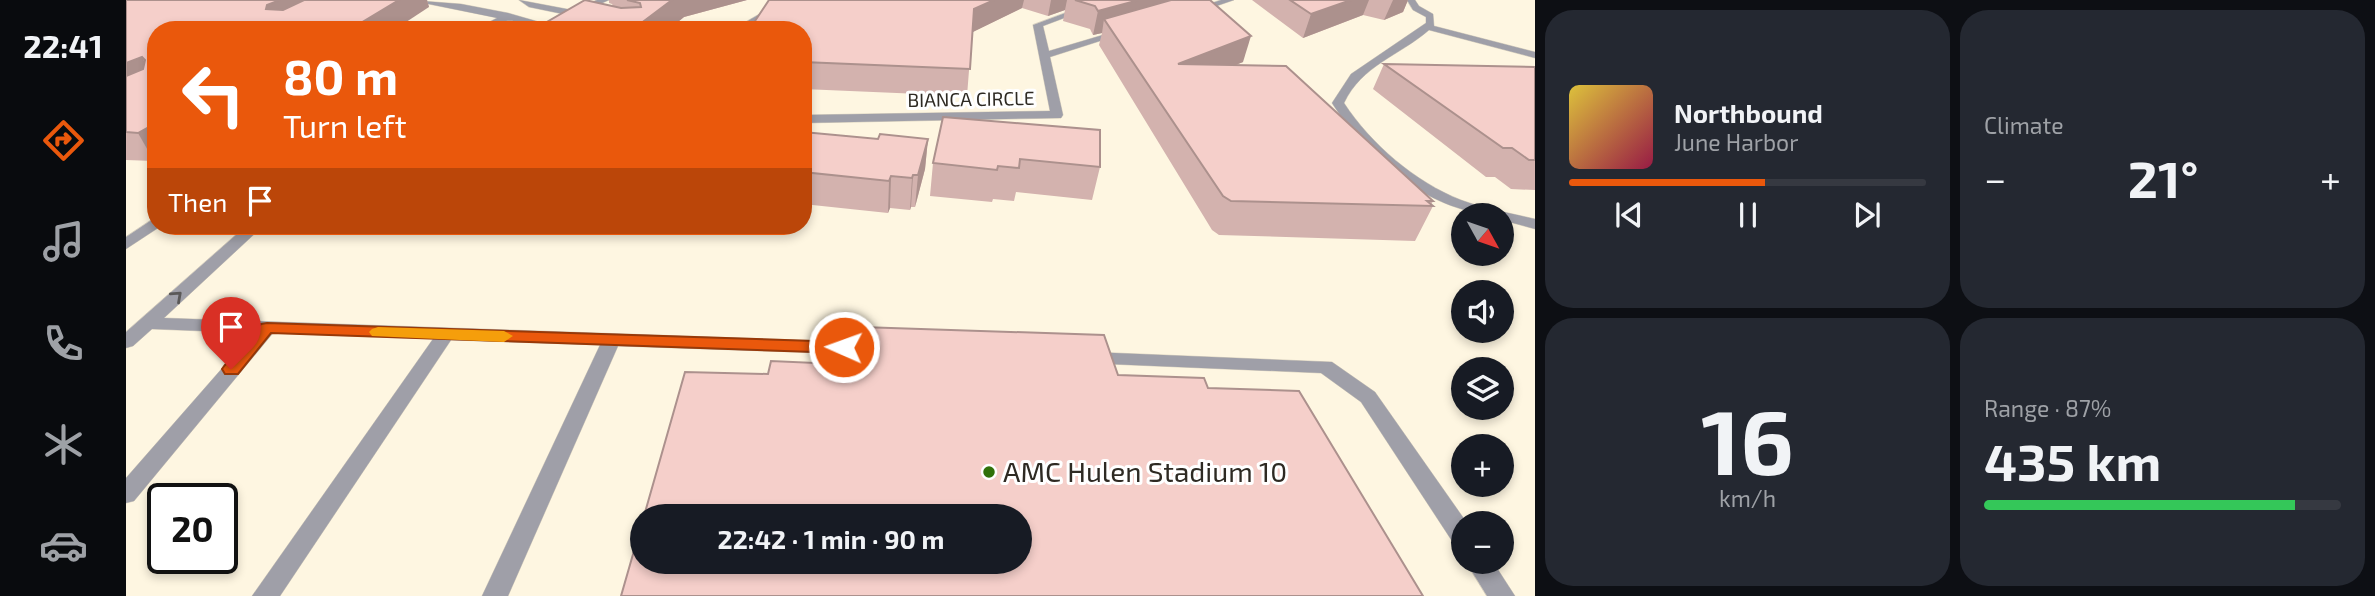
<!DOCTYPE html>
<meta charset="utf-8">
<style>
:root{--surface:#171b24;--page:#242831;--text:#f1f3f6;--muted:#9ea1a6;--line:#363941;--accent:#ea580c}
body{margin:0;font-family:"Exo 2",sans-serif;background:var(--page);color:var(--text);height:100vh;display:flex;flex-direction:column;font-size:26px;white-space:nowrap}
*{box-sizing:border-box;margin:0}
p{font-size:23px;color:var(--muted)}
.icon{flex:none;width:38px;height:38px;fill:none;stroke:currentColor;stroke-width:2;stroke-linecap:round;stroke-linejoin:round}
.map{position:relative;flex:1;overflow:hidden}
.details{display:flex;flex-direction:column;gap:10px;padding:10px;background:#0d0f14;width:840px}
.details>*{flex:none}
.guide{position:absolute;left:21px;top:21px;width:665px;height:214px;border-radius:28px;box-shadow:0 4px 10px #0003;background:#ea580c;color:#fff;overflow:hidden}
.needle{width:46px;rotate:130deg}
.tools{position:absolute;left:1325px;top:203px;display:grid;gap:14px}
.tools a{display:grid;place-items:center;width:63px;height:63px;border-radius:50%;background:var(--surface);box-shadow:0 4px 10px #0003;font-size:35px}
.speed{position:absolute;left:21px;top:483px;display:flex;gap:14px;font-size:35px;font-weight:700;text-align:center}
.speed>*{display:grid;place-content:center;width:91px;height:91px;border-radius:50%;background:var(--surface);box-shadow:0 4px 10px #0003;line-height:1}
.speed .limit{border:4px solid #111;border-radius:10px;background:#fff;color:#111}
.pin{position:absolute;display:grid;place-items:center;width:60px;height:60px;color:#fff;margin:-72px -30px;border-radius:50% 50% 50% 0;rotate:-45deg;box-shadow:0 0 7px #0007}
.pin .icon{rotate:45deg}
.me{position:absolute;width:77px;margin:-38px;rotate:272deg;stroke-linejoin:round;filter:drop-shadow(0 0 5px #0008)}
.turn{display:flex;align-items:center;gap:24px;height:147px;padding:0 21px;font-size:32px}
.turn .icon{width:91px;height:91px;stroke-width:2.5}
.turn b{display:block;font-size:49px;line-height:60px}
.then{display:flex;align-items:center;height:66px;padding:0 21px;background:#0003;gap:14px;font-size:26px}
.big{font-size:52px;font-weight:700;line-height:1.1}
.details .tile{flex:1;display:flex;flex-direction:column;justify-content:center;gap:10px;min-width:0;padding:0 24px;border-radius:28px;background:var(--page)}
.details .dial{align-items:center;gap:0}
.dial b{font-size:91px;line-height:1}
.song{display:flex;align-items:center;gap:21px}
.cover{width:84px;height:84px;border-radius:10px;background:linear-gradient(135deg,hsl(50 70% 55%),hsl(340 70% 35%))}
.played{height:7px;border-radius:4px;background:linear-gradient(90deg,var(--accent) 55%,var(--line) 55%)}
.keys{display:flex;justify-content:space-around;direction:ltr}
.heat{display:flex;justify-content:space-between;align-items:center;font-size:38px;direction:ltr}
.charge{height:10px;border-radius:5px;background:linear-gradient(90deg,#34c759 87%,var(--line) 0)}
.details .tiles{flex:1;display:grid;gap:10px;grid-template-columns:repeat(2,1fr)}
.trip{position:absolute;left:504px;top:504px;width:402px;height:70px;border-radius:35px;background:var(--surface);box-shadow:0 4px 10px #0003;font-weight:700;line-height:70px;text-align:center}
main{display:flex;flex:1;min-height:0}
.dock{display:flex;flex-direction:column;width:126px;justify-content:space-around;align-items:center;background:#090b0e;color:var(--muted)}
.dock .icon{width:49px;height:49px}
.dock .current{color:var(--accent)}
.dock b{font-size:32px;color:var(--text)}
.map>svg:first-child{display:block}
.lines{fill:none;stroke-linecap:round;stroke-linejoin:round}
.minor-casing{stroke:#d9d1bf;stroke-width:1}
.minor{fill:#9f9fa8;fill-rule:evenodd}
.wall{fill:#d3b2ae}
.shaded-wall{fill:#ac918d}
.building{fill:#f5cfca;stroke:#ac918d;stroke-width:2}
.oneway{stroke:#5b5958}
.route{fill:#ea580c;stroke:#983908;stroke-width:2}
.slow{fill:#f59e0b}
.poi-dot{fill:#30710a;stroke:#fff;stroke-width:2.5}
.labels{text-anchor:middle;stroke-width:6;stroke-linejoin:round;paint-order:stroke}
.far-street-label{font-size:19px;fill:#2e2a23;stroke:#fff}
.near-poi-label{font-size:28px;fill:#2e2a23;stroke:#fff;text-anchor:start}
</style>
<main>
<nav class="dock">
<b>22:41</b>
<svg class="icon current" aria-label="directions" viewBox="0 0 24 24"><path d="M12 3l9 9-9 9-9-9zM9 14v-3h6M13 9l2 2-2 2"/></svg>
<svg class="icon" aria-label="music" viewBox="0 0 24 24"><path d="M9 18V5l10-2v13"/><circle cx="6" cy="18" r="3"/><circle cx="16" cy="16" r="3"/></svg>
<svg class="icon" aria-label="phone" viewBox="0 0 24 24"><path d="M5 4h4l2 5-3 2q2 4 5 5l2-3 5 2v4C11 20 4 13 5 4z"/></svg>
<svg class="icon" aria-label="climate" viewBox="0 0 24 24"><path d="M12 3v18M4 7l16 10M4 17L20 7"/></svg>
<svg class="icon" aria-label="car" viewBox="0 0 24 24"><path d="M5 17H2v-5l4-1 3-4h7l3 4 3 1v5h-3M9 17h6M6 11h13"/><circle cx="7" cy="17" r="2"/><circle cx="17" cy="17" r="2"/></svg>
</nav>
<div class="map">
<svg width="1409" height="596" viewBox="0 0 1409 596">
<rect width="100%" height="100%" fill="#fef6e1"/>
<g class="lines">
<defs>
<g id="minor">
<path d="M 283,0 L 335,4 L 382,13 L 441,30 C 424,30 392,19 380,21 C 368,22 361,30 348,30 L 371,18 Z"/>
<polygon points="393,0 446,10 471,0 483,0 456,12 464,14 466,16 461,19 403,7"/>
<polygon points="658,0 668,0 618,30 606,30"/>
<polygon points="974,0 986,0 917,26 923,51 997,29 1002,32 924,57 937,115 935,118 677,123 677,115 924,111 907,25"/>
<polygon points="1095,0 1108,0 1067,14 1062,11"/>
<path d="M 1281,0 L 1289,0 L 1293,6 L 1307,14 L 1308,26 L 1409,52 L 1409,58 L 1303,30 C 1273,56 1236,65 1218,103 C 1245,144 1289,182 1335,200 C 1359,209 1384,213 1409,219 L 1409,229 L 1376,220 L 1376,215 C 1305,215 1242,159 1206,103 L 1225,74 L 1300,23 L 1300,17 L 1287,10 Z"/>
<polygon points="30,217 30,226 35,226 0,249 0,237"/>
<polygon points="120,226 137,226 38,318 759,343 769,349 759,355 492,346 382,596 356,596 474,345 325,340 154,596 126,596 307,339 147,333 8,501 0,503 0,478 127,333 26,329 7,346 0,348 0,332"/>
<polygon points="965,352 1206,362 1249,392 1341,523 1337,523 1337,547 1328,544 1235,402 1195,373 958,363 955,358 958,353"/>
<polygon points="1340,562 1367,562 1389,596 1361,596"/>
</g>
</defs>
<use href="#minor" class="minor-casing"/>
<use href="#minor" class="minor"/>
</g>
<g class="wall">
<polygon points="0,0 301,0 303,7 30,30 30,160 28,161 0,160"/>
<polygon points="483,0 621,0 558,17 542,30 407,30 487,6 486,4 483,3"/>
<polygon points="643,0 1084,0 1117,62 1109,65 1307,201 1305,205 1307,206 1289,241 1093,235 1086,230 973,45 976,33 967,35 964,29 937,21 939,10 922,16 896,8 846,32 841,96 677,89 677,30"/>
<polygon points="1126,0 1282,0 1277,12 1258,20 1237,15 1177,38"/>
<polygon points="1258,64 1409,67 1409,190 1385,189 1369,177 1360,177 1247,89"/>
<polygon points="817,117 974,167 966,200 890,192 888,201 867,199 866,202 804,196 807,163"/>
<polygon points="677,132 752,139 802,139 799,169 789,207 785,207 784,210 764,208 762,213 677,204"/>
</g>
<g class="shaded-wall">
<polygon points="154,0 209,0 151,28 140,9 141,5"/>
<polygon points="273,0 301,0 303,7 268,30 223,30"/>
<polygon points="546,0 621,0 558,17 542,30 506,30"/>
<polygon points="868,0 898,0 896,8 845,33 848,9"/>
<polygon points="925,0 941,0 939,10 922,16"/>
<polygon points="1013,0 1062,0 978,19 976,33 967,35 972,11"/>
<polygon points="1225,0 1243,0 1237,15 1177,38 1185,14"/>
<polygon points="1267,0 1282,0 1277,12 1258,20"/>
<polygon points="1125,36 1117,62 1044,92 1052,64"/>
<polygon points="16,57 29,83 0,95 0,63"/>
<polygon points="29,123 30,160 28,161 12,133"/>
<polygon points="802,139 799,169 789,207 792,175"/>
<polygon points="787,175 785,207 784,210 786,178"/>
<polygon points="765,176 764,208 762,213 763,181"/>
</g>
<g class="building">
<polygon points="0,0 154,0 141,5 140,9 157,10 178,0 273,0 223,30 30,30 30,123 12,133 0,132 0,76 17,69 19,60 16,57 0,63"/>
<polygon points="459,0 495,8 515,7 514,3 501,0 546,0 506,30 407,30"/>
<polygon points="643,0 868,0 848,9 844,69 677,62 677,30 623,30"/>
<polygon points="949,0 1013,0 972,11 969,6"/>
<polygon points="1045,0 1084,0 1125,36 1052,64 1160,66 1307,201 1301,201 1307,206 1105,201 1097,196 978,19"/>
<polygon points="1164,0 1225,0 1185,14"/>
<polygon points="1258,64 1409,67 1409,160 1403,160 1386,148 1377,148"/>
<polygon points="817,117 974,130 974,167 894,159 893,168 872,166 871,170 807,163"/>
<polygon points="677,132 752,139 754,134 802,139 792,175 787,175 786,178 765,176 763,181 677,172"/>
<polygon points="735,327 978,335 992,375 1078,378 1082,388 1173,391 1297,596 495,596 516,523 516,562 894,562 894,516 518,516 559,372 642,374 645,361 734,365"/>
</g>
<defs><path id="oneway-chevron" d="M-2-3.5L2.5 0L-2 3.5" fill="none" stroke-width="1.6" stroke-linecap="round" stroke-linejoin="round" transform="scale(1.75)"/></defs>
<use class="oneway" href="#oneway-chevron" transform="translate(51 296) rotate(-42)"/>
<polygon class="route" points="141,323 718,342 726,347 718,353 145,333 112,374 99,374 96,369 99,365 135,324"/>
<polygon class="slow" points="252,327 378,331 387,336 378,342 246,336 243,332 246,329"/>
<circle class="poi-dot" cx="863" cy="472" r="7"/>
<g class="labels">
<g class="far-street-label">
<text transform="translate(845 99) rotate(-1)" y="7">BIANCA CIRCLE</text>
</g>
<g class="near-poi-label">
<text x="877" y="482">AMC Hulen Stadium 10</text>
</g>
</g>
</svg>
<div class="tools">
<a><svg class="needle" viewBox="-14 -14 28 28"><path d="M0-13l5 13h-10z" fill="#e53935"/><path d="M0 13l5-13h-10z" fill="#9ea1a6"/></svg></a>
<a><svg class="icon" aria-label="sound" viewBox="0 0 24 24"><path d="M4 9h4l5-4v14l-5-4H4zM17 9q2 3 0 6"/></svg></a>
<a><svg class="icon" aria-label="layers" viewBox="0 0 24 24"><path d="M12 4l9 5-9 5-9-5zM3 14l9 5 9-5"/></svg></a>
<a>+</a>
<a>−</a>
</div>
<div class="speed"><div class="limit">20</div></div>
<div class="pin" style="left:105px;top:369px;background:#d93025"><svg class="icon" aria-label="arrive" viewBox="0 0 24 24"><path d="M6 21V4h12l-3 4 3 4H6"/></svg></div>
<svg class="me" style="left:718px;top:347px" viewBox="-20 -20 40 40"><circle r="17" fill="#ea580c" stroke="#fff" stroke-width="3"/><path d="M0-11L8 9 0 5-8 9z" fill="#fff"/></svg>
<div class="trip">22:42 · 1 min · 90 m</div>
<div class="guide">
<div class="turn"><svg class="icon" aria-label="left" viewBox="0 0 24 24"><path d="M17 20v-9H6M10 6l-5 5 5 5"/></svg><div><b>80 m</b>Turn left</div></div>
<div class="then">Then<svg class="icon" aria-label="arrive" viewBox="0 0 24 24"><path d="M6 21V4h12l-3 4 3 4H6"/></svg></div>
</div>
</div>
<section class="details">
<div class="tiles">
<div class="tile">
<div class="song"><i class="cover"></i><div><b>Northbound</b><p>June Harbor</p></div></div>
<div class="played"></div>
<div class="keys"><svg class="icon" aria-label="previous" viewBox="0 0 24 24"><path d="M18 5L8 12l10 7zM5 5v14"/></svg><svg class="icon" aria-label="pause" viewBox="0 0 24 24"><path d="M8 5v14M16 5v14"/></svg><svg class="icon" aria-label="next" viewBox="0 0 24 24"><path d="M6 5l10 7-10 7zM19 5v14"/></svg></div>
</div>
<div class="tile"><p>Climate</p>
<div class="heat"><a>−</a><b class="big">21°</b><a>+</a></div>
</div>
<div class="tile dial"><b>16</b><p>km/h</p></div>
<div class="tile"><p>Range · 87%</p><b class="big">435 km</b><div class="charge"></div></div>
</div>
</section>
</main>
